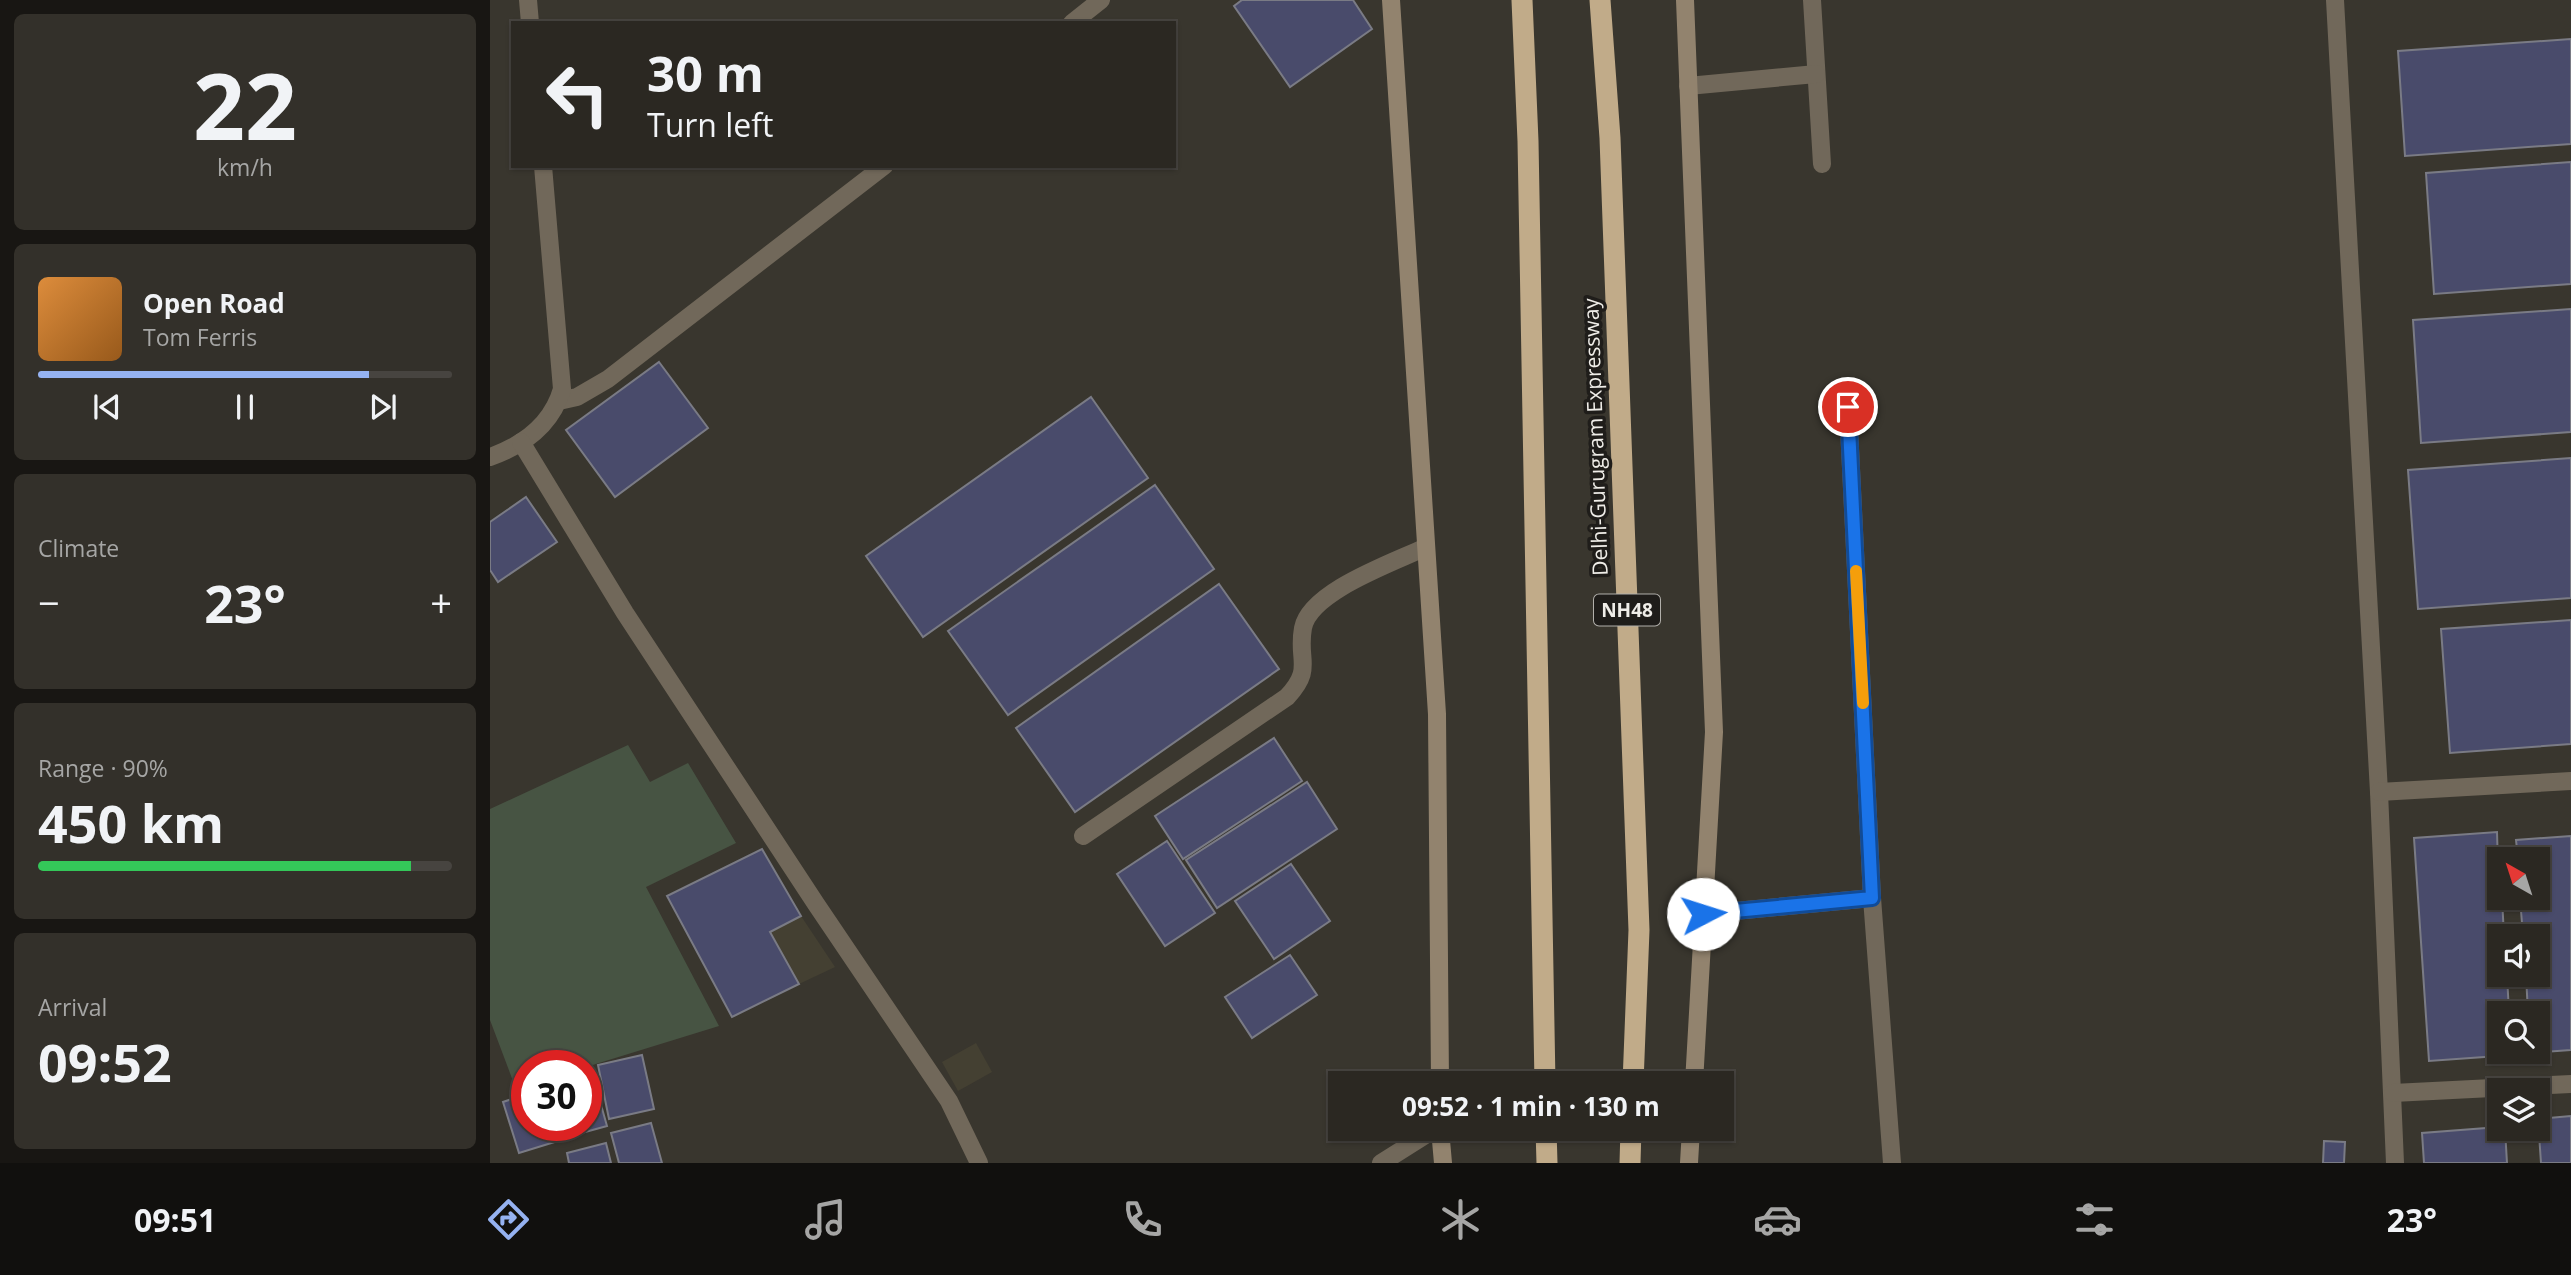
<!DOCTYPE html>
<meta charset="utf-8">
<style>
:root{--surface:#2b2822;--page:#33302a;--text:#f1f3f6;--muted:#a6a6a5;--line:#474440;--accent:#95b2f1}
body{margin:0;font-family:"Open Sans",sans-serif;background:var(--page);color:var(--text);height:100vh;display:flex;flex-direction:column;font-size:26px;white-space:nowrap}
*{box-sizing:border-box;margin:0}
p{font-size:23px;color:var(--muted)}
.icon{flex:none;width:38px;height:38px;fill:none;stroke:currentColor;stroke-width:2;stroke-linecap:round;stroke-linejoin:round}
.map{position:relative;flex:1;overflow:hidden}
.sheet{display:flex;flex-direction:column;gap:14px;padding:14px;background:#181613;width:490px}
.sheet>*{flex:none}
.banner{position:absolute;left:21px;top:21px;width:665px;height:147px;border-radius:0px;box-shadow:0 2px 5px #0004,0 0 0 2px var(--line);background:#2b2822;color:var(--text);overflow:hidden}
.needle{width:46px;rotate:321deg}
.fabs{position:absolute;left:1997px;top:847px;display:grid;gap:14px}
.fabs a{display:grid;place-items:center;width:63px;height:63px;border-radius:0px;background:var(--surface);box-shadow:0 2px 5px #0004,0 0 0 2px var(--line);font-size:35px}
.speed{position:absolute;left:21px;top:1050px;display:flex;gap:14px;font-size:35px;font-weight:700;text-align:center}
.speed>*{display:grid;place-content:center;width:91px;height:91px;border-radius:50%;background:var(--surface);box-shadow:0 2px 5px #0004,0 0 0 2px var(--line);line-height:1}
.speed .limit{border:10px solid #d22;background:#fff;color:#111}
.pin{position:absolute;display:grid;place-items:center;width:60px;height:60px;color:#fff;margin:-30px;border:4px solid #fff;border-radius:50%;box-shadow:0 2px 7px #0007}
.me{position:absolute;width:77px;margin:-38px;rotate:85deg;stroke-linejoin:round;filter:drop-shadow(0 0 5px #0008)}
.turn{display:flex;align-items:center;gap:24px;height:147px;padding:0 21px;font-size:32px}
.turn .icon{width:91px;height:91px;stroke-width:2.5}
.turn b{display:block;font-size:49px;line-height:60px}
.big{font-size:52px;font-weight:700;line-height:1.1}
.sheet .card{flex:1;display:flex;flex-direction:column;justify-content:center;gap:10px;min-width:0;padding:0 24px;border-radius:10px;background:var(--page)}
.sheet .dial{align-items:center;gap:0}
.dial b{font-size:91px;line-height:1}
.song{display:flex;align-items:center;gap:21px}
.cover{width:84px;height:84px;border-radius:10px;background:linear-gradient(135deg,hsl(30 70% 55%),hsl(30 70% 35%))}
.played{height:7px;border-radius:4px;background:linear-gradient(90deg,var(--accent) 80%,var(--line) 80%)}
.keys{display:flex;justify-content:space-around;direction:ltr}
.heat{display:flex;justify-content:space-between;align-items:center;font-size:38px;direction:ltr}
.charge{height:10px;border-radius:5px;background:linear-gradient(90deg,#34c759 90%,var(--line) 0)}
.trip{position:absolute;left:838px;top:1071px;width:406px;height:70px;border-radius:0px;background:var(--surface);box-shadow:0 2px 5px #0004,0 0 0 2px var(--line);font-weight:700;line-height:70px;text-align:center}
.tabs{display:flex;height:112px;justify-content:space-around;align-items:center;background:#11100e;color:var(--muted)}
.tabs .icon{width:49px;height:49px}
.tabs .selected{color:var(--accent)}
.tabs b{font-size:32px;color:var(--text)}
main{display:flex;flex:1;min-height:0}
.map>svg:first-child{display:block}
.built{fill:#444032}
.green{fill:#475443}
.building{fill:#494b6b;stroke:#7a7b85;stroke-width:2}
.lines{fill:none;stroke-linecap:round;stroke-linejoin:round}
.lane{stroke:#71685a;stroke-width:18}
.street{stroke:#71685a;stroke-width:18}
.secondary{stroke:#92836e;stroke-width:18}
.highway{stroke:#c1ab89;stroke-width:21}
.route-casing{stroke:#114b97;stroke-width:18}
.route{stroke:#1a73e8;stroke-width:12}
.slow{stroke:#f59e0b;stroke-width:12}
.labels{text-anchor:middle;stroke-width:7;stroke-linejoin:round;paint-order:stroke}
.shield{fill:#1f1d1a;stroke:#b1afaa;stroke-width:2}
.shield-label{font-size:19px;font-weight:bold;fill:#efede8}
.street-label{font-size:21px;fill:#efede8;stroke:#1f1d1a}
</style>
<main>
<section class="sheet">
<div class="card dial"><b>22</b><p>km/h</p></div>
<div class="card">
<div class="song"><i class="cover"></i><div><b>Open Road</b><p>Tom Ferris</p></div></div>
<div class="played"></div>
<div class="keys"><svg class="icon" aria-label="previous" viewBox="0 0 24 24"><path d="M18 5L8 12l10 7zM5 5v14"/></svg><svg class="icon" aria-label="pause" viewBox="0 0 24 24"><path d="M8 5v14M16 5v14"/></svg><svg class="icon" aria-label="next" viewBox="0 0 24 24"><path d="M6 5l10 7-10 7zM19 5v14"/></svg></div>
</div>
<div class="card"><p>Climate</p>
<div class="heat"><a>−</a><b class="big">23°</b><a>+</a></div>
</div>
<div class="card"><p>Range · 90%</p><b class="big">450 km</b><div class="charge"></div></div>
<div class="card"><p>Arrival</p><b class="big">09:52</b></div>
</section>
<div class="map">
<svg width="2081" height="1163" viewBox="0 0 2081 1163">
<rect width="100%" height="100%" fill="#39362e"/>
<g class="built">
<polygon points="311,916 345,967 309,984 280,932"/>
<polygon points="486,1043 502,1072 468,1091 452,1062"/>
</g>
<polygon class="green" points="138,745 160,782 198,763 246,843 156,887 229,1026 96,1067 37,1066 37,1086 26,1089 0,1020 0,809"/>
<g class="building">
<polygon points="752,0 863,0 882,29 800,87 744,6"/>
<polygon points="2081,39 2081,144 1915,156 1908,51"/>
<polygon points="2081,162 2081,284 1944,294 1936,173"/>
<polygon points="2081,309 2081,432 1931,443 1923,320"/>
<polygon points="169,362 218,428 125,497 76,430"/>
<polygon points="601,397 658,478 433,637 376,556"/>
<polygon points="2081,458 2081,598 1928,609 1918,470"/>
<polygon points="665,485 724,569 518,715 458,631"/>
<polygon points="36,497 67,542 8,582 0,570 0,522"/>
<polygon points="729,584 789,669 585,812 526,728"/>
<polygon points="2081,620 2081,744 1960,753 1951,629"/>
<polygon points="784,738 812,781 693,859 665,816"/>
<polygon points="817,782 847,829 727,908 696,860"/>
<polygon points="2007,832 2009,898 2012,898 2014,936 2009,936 2009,975 2017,975 2019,1013 2009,1013 2009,1052 2022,1052 2022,1055 1939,1061 1924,838"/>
<polygon points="2081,836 2081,1050 2041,1053 2048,1052 2048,1013 2038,1013 2036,975 2048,975 2048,936 2033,936 2030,898 2048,898 2048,859 2028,859 2026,840"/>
<polygon points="677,841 725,913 675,946 627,874"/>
<polygon points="272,849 311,916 280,932 309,984 242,1017 177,896"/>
<polygon points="801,864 840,921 784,959 745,901"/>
<polygon points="800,955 827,995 762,1038 735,997"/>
<polygon points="152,1055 164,1109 119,1119 108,1065"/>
<polygon points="102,1073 117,1126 77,1137 74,1125 96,1125 96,1074"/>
<polygon points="37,1094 37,1125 67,1125 71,1140 29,1153 13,1102"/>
<polygon points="2081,1116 2081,1163 2051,1163 2048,1119"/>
<polygon points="161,1123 172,1163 129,1163 121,1133"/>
<polygon points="2009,1127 2015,1129 2017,1163 1934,1163 1932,1133"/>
<polygon points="1834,1141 1855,1142 1854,1163 1833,1163"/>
<polygon points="116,1143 121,1163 79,1163 77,1153"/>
</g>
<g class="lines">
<g class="lane">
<polyline points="38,0 40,23"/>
<polyline points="1322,0 1332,164"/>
<polyline points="1845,0 1889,792 1905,1163"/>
<polyline points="582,23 611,0"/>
<polyline points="1198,86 1326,74"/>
<polyline points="69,401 87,397 118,379 394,166"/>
<path d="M 0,457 C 34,445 62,424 72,389 L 53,166"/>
<polyline points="1889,792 2081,781"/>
<path d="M 593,836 L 797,697 C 824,668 807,661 813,628 C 820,591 905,562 936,547"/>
<polyline points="1903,1093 2081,1084"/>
</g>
<g class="street">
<polyline points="1358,407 1382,898 1402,1163"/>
<polyline points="31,442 135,613 326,904 459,1101 489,1163"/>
<polyline points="1213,914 1382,898"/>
<polyline points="891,1163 945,1129"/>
</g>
<g class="secondary">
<polyline points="901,0 947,714 950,1083"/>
<polyline points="1195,0 1224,732 1204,1083"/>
<polyline points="950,1129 953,1163"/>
<polyline points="1199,1163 1201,1129"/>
</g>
<g class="highway">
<polyline points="1032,0 1038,141 1055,1083"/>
<polyline points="1110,0 1120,138 1149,930 1143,1083"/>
<polyline points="1056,1129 1057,1163"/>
<polyline points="1140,1163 1141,1129"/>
</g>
</g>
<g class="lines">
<defs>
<polyline id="route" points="1213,914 1382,898 1358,407"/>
</defs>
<use href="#route" class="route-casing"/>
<use href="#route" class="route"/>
<polyline class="slow" points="1366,571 1373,703"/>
</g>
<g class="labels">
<rect class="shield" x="1104" y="594.5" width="66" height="31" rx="5"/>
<g class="shield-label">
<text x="1137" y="617">NH48</text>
</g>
<g class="street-label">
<text transform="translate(1106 437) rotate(-92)" y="7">Delhi-Gurugram Expressway</text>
</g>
</g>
</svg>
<div class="fabs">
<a><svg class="needle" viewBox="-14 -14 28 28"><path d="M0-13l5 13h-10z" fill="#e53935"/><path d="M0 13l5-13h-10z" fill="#a6a6a5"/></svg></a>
<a><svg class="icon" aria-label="sound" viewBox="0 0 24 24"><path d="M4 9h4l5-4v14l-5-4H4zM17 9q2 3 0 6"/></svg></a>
<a><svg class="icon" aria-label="search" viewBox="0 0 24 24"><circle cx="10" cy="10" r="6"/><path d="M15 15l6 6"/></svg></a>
<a><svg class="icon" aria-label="layers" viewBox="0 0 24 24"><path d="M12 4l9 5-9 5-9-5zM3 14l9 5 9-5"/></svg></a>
</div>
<div class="speed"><div class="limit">30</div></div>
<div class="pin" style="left:1358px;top:407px;background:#d93025"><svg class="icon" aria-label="arrive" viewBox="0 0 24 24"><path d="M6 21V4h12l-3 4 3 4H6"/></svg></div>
<svg class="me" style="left:1213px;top:914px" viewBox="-20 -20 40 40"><circle r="19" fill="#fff"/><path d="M0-13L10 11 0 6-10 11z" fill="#1a73e8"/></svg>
<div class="trip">09:52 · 1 min · 130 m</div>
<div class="banner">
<div class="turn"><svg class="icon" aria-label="left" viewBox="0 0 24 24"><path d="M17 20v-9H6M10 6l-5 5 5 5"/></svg><div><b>30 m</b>Turn left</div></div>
</div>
</div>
</main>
<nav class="tabs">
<b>09:51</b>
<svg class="icon selected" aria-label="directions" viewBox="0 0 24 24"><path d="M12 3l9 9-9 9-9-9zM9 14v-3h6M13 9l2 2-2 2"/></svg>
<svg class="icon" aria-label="music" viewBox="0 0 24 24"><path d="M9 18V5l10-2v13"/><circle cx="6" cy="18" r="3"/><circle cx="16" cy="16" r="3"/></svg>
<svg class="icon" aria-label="phone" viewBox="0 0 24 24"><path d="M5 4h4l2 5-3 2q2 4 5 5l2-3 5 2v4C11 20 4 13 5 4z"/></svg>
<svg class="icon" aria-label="climate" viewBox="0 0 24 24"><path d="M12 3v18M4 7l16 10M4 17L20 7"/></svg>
<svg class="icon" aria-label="car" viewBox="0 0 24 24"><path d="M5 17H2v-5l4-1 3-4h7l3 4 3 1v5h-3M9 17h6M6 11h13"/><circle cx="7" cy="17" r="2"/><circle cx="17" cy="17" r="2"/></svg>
<svg class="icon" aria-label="filters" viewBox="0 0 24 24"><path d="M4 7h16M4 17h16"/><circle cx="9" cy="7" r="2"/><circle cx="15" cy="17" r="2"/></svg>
<b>23°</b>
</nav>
